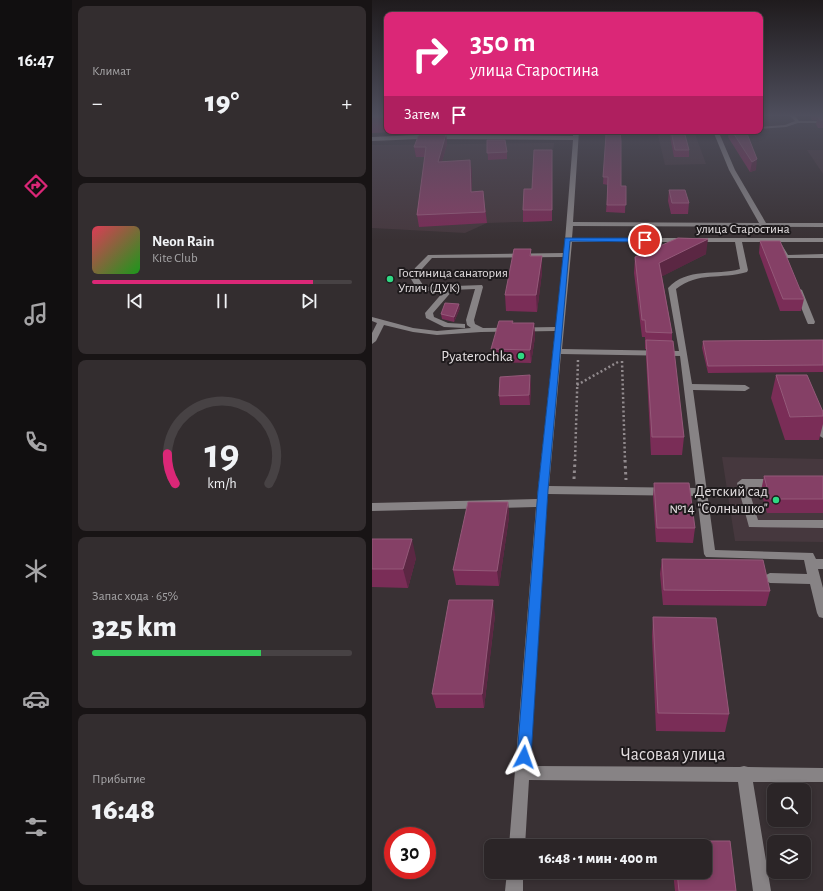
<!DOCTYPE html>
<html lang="ru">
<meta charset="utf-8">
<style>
:root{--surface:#2b2527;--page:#332d2f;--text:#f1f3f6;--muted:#a6a5a7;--line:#474244;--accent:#db2777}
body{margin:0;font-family:"Alegreya Sans",sans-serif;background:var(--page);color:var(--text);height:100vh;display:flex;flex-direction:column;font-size:15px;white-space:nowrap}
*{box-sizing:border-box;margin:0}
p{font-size:13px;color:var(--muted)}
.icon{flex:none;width:22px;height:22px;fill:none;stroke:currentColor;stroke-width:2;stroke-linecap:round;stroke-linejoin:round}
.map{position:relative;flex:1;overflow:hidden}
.drawer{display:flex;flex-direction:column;gap:6px;padding:6px;background:#181415;width:300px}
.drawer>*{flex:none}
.guide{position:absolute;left:12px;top:12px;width:379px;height:122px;border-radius:8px;box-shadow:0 2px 6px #0003,0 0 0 1px var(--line);background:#db2777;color:#fff;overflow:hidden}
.fabs{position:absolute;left:395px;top:783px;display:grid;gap:8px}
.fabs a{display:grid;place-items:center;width:44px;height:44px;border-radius:8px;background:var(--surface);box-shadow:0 2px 6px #0003,0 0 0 1px var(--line);font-size:20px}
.speed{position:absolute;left:12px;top:827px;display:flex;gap:8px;font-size:20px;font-weight:700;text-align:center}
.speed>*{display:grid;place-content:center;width:52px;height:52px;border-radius:50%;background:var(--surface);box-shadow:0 2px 6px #0003,0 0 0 1px var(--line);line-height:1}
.speed .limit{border:6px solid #d22;background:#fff;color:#111}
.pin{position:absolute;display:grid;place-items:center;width:34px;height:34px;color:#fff;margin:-17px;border:2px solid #fff;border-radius:50%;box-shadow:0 1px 4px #0007}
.me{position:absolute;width:44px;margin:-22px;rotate:4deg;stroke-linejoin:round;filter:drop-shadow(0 0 3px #0008)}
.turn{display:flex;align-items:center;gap:14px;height:84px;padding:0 20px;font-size:18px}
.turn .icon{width:52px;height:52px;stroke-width:2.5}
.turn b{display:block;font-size:28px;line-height:34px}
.then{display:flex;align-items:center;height:38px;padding:0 20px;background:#0003;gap:8px;font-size:15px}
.big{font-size:30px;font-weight:800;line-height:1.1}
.drawer .tile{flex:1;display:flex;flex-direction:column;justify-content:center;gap:6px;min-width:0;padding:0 14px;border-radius:8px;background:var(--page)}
.drawer .dial{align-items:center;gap:0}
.dial svg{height:104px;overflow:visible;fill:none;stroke:var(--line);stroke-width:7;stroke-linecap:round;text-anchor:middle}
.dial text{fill:var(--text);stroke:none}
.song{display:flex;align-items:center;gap:12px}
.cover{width:48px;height:48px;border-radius:6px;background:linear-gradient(135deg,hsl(350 70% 55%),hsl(120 70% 35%))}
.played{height:4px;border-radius:2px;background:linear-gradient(90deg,var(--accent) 85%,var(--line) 85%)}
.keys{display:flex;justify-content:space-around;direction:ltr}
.heat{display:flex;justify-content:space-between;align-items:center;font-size:22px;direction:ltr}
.charge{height:6px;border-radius:3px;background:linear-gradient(90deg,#34c759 65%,var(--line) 0)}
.trip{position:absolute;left:112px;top:839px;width:228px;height:40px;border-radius:8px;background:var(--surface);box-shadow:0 2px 6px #0003,0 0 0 1px var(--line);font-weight:800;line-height:40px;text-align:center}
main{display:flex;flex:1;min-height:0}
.menu{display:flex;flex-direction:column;width:72px;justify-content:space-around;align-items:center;background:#110f10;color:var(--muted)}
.menu .icon{width:28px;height:28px}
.menu .selected{color:var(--accent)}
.menu b{font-size:18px;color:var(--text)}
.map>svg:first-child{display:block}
.built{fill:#46383e}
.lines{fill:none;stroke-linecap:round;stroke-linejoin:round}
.path-far1{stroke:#918a8d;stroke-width:2.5;stroke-dasharray:2 2.5;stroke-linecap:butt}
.path{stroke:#918a8d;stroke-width:3;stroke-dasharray:2.5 3.5;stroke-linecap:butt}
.minor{fill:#878385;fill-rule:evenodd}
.wall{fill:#7a2d57}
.shaded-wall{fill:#5b2743}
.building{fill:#854066;stroke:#945979}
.route{fill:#1a73e8;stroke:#114b97}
.poi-dot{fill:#2fd883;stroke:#1e1a1c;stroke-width:1.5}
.labels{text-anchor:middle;stroke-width:4;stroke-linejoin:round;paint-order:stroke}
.far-street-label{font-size:13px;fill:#e3dee0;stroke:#1e1a1c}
.far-poi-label{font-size:13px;fill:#e3dee0;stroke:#1e1a1c;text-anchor:start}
.poi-label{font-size:15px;fill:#e3dee0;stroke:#1e1a1c;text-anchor:end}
.near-street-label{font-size:18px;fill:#e3dee0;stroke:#1e1a1c}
</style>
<main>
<nav class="menu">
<b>16:47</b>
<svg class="icon selected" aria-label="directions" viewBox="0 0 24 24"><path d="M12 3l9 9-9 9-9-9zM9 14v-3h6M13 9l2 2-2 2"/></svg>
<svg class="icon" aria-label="music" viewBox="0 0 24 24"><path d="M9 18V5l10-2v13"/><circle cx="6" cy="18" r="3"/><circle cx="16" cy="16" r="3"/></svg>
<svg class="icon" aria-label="phone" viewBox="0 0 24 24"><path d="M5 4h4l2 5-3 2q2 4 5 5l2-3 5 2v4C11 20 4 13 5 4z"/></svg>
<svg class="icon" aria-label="climate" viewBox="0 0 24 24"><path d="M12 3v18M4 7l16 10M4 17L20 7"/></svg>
<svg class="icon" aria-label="car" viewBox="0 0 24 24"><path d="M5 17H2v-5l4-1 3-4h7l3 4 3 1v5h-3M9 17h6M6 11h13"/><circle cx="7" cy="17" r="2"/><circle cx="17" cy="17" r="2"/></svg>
<svg class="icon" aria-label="filters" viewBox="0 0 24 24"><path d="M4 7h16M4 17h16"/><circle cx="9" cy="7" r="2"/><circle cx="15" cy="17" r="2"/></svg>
</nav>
<section class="drawer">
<div class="tile"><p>Климат</p>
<div class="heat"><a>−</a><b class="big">19°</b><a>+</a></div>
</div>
<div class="tile">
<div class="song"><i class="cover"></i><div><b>Neon Rain</b><p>Kite Club</p></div></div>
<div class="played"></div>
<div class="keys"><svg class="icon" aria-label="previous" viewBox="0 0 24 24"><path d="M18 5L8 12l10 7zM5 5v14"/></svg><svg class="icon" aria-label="pause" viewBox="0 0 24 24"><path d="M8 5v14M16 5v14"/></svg><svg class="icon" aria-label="next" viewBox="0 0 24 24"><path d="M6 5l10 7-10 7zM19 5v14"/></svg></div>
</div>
<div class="tile dial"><svg viewBox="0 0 100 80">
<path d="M14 69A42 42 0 1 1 86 69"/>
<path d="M14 69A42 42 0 0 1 8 46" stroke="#db2777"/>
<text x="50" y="56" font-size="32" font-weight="700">19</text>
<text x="50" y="72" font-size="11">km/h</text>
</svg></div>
<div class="tile"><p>Запас хода · 65%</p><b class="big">325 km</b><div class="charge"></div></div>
<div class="tile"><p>Прибытие</p><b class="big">16:48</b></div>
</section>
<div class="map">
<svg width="451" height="891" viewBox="0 0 451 891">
<rect width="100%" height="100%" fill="#393134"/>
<g class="built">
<polygon points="285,131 322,131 334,164 293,165"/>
<polygon points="182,143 180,160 180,221 115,223 93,233 0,228 0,145"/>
<polygon points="435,150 451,150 451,174"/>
<polygon points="350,457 451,459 451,542 363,541"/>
</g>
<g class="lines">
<g class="path-far1">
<polyline points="250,361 253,461"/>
<polyline points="205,385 246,362"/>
<polyline points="203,461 206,360"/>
</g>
<g class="path">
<polyline points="253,460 254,480"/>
<polyline points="202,479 203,460"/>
</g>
<g class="minor">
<polygon points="417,115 422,115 427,121 451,121 451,123 426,123 414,127 388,129 388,127 413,125 423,121"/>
<path d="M 201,131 L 207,131 L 201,222 L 387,223 L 357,170 L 341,131 L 347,132 L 377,131 L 369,135 L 348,135 L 363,170 L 394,223 L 451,223 L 451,227 L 201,226 L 200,238 L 451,238 L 451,242 L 370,242 L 376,270 L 375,272 C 348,280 327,271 304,289 L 320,384 L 373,385 L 378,388 L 373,391 L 321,390 L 343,550 L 441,553 L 444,559 L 451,559 L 451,569 L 446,569 L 451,588 L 451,618 L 447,617 L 445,613 L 438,584 L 398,583 L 394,581 L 392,578 L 394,575 L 398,573 L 435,574 L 432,560 L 334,557 L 332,554 L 325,496 L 176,494 L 175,503 L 158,766 L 368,767 L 372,766 L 376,767 L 451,768 L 451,782 L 381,782 L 399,891 L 381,891 L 366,782 L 157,780 L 153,846 L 137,846 L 164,507 L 0,511 L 0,503 L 165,499 L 183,331 L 109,332 L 65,335 L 41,332 L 12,325 L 4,341 L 0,344 L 0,333 L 5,323 L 0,321 L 0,317 L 41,328 L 65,331 L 99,328 L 95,325 L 94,320 L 103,289 L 81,290 L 61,313 L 62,317 L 76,323 L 93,324 L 93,328 L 72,327 L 54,318 L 53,313 L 72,291 L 55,291 L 45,289 L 39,279 L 43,268 L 56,255 L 192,253 L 201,140 L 47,139 L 0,141 L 0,137 L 47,135 L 201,136 ZM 200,242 L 363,242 L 368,269 C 344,276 315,267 296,288 L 307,351 L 190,349 ZM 191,257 L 184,327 L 111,328 L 103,324 L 102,320 L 111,287 L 110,285 L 55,287 L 51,285 L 47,279 L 50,269 L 60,258 ZM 189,354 L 308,356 L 324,488 L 177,486 Z"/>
<polygon points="406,245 410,245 416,255 451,254 451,258 411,258 405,246"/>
<polygon points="423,288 426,288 430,290 443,322 442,324 436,324 435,322 422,290"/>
<polygon points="445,415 448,416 451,421 451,438 446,435 440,418"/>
<polygon points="370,479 403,479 408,483 403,487 376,487 386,520 451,520 451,528 377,527 365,483"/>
<polygon points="135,872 151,872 151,891 133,891"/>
</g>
</g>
<g class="wall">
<polygon points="0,115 15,115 15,131 25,131 25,132 0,133"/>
<polygon points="437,115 451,115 451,128 446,128 444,124 445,120 440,120"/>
<polygon points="232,131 248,131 249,186 254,186 253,213 234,212 236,185 231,184 234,140"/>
<polygon points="298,131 317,150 317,157 302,157 298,137"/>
<polygon points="357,131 374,131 384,170 378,172 356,137"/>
<polygon points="74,134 75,144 70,161 100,170 100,192 111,191 115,223 47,227 45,215 53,157 44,157 42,147"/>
<polygon points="115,140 135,152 135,159 116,160"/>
<polygon points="180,150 180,221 151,222 151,210 160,189"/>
<polygon points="297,190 317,203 316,214 299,214 296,201"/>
<polygon points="388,241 432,299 429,311 408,311 387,253"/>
<polygon points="159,249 159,256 170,256 170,272 165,312 134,311 133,295"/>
<polygon points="334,254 290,276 300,333 300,340 312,437 310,455 279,455 274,357 274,349 273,349 273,337 270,337 262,273 263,257"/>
<polygon points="88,308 82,322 70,319 69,314"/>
<polygon points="141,323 162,323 163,337 159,363 120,362 119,349"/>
<polygon points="451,340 451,372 336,373 330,348 331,341"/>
<polygon points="404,375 451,412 451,424 447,440 413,440 399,398"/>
<polygon points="159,384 158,405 128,405 127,396"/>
<polygon points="392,476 451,476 451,513 395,513 389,491"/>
<polygon points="282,483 323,528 321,543 284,542 281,497"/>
<polygon points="136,502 137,517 127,586 84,585 81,570"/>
<polygon points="0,539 44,558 36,588 0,587"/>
<polygon points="290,559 398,591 394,606 291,605 288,574"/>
<polygon points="123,615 112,708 64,708 60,694"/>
<polygon points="281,617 357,714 353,732 284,731 280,636"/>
<polygon points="303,841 358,841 364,891 303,891 301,872 333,872 333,846 302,846"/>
</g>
<g class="shaded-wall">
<polygon points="74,134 75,144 67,172 66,162"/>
<polygon points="385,159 384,170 378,172 380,162"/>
<polygon points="98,160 100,170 100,203 99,192"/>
<polygon points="336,239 334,254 287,278 287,263"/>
<polygon points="170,256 170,272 165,312 164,295"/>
<polygon points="87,304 88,308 82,322 82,317"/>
<polygon points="162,323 163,337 159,363 158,350"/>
<polygon points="158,375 159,384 158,405 157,395"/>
<polygon points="136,502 137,517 127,586 125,571"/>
<polygon points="40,539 44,558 36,588 31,569"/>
<polygon points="121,600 123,615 112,708 110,694"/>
</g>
<g class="building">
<rect x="0" y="115" width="15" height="2"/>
<polygon points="445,117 451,117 451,120 448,120"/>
<polygon points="233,131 248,131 249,141 249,186 254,186 254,205 235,205 236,177 231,177 234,135"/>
<polygon points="299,131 312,131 317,150 303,150"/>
<polygon points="360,131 374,131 385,159 380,162"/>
<polygon points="47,134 74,134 66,162 98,160 99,192 111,191 113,212 45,215 54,147 42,147"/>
<polygon points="115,140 133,140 135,152 115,153"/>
<polygon points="162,150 180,150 180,210 151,210 152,189 160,189"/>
<polygon points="297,190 313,190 317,203 300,203"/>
<polygon points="306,238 336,239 287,263 300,333 274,332 273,320 270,320 263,257"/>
<polygon points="388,241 408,241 432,299 411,299"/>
<polygon points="142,249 159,249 158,256 170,256 164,295 133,295"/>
<polygon points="73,303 87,304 82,317 69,314"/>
<polygon points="127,321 141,321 140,323 162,323 158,350 119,349"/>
<polygon points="274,340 301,341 312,437 280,437"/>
<polygon points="451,340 451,365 336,366 331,341"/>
<polygon points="158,375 157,395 127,396 128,377"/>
<polygon points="404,375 435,375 451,412 451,416 418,417"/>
<polygon points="392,476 451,476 451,499 398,499"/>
<polygon points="282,483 317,483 323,528 285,528"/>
<polygon points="96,502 136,502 125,571 81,570"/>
<polygon points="0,539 40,539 31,569 0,569"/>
<polygon points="290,559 391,560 398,591 292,590"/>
<polygon points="77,600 121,600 110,694 60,694"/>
<polygon points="281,617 344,618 357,714 286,713"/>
<polygon points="303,841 358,841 364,891 307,891 305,872 333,872 333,846 303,846"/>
</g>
<linearGradient id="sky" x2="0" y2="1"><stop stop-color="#1f1b1d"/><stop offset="0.48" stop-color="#4e4e5c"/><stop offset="1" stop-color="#4e4e5c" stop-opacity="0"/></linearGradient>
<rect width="451" height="240" fill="url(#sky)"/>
<polygon class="route" points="193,238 273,238 276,240 273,242 198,241 176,490 159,757 157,762 152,764 147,762 145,757 166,490"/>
<g class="poi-dot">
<circle cx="18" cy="279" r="4"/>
<circle cx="149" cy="356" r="4"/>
<circle cx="404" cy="500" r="4"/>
</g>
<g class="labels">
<g class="far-street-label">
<text x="371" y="233">улица Старостина</text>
</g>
<g class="far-poi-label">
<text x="26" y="277">Гостиница санатория<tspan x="26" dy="15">Углич (ДУК)</tspan></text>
</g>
<g class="poi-label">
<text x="141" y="361">Pyaterochka</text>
<text x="396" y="496">Детский сад<tspan x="396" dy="17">№14 "Солнышко"</tspan></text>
</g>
<g class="near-street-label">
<text x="301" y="760">Часовая улица</text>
</g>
</g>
</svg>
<div class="fabs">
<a><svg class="icon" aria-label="search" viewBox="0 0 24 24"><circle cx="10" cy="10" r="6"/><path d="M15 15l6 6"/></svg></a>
<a><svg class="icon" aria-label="layers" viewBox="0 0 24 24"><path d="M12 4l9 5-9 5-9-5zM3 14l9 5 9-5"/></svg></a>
</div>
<div class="speed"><div class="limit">30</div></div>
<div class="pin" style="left:273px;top:240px;background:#d93025"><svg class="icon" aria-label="arrive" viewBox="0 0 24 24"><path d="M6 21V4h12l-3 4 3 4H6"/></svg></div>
<svg class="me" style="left:152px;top:757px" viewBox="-20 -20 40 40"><path d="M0-17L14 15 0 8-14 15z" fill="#1a73e8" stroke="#fff" stroke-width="4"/></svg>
<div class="trip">16:48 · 1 мин · 400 m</div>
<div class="guide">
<div class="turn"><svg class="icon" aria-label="right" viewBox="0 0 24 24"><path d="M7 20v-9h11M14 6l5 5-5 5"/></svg><div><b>350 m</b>улица Старостина</div></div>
<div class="then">Затем<svg class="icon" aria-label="arrive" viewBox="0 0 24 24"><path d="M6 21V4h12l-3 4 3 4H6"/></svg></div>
</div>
</div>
</main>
